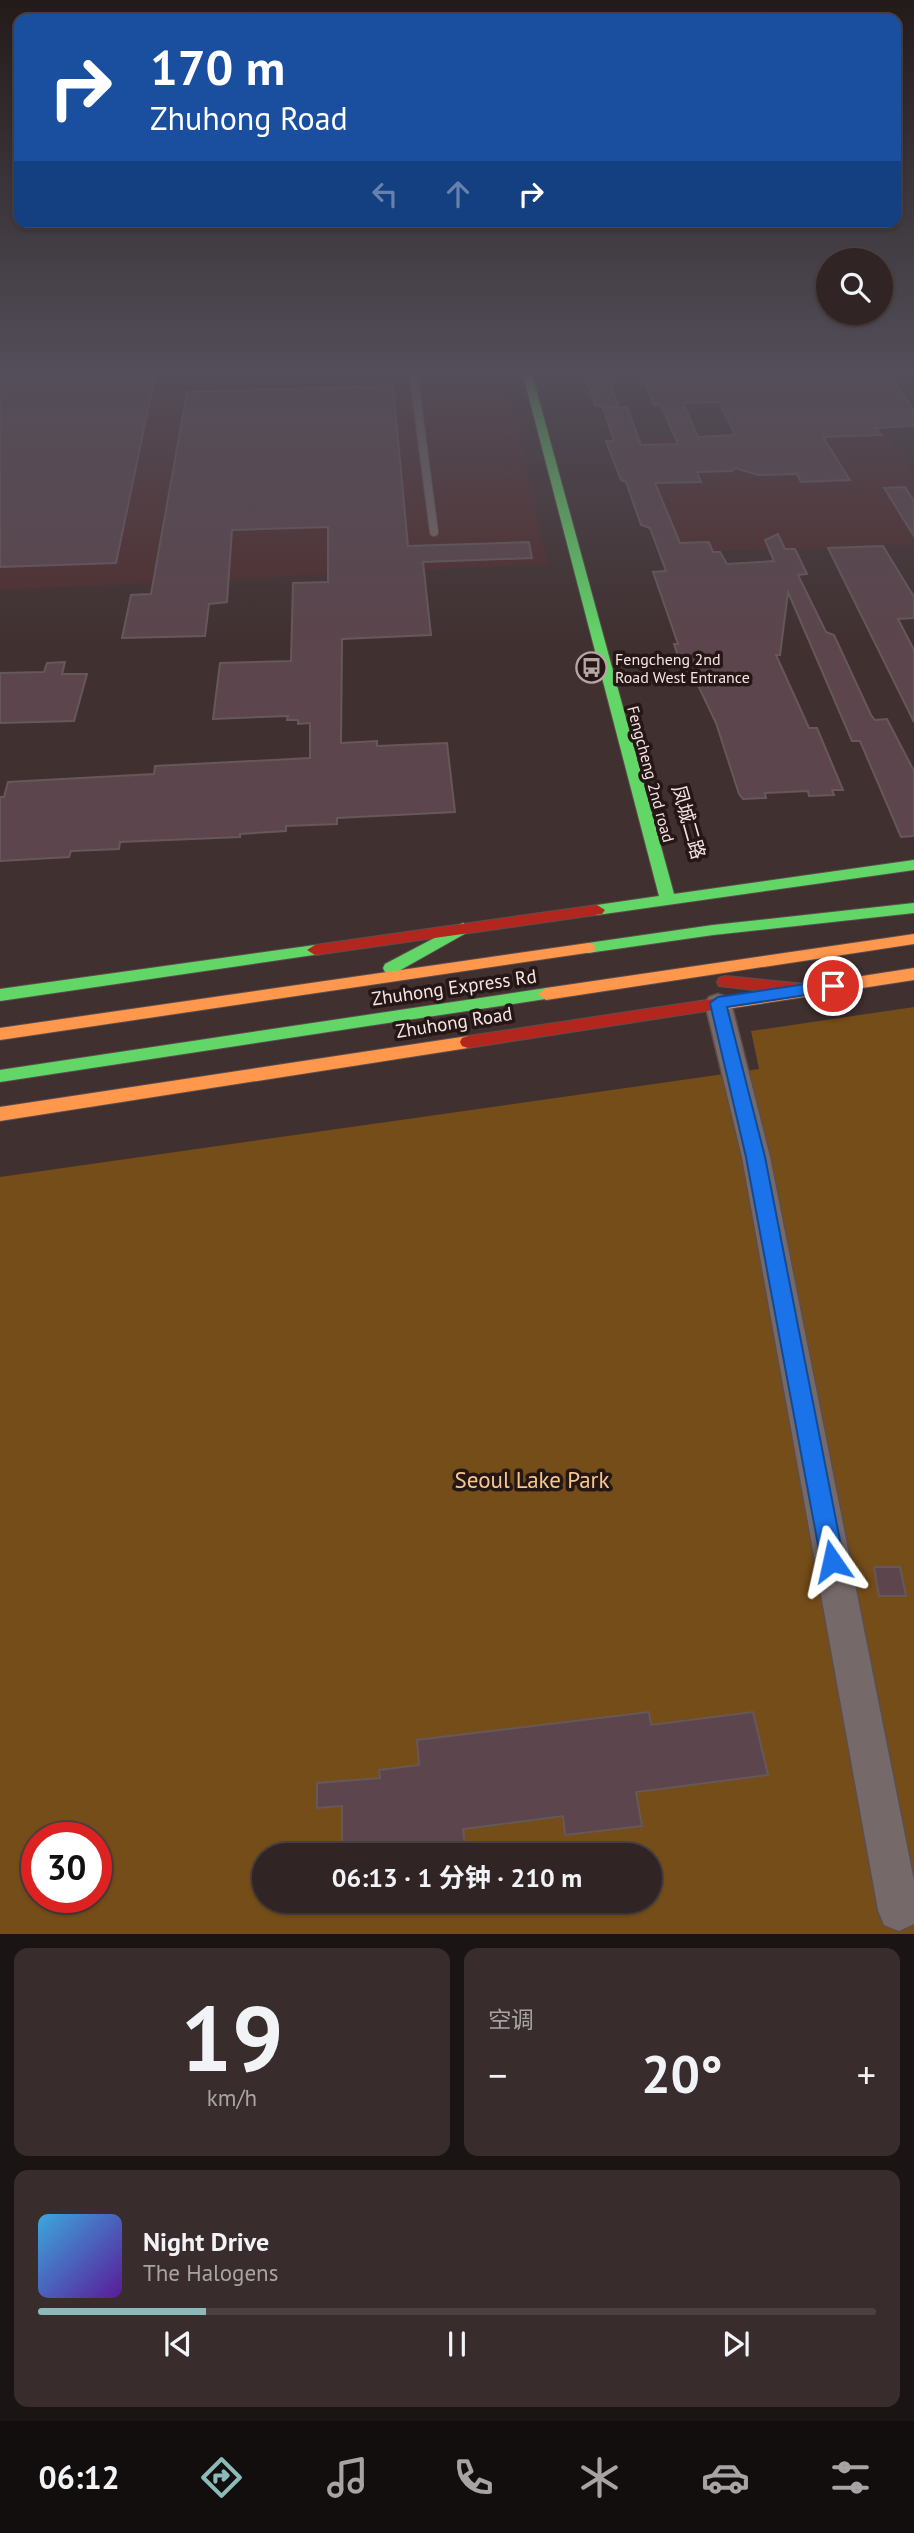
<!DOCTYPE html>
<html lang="zh">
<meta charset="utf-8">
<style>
:root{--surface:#302424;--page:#382c2c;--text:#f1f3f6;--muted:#a8a4a6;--line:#4b4141;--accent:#8bbbb9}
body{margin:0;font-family:"PT Sans","Noto Sans SC",sans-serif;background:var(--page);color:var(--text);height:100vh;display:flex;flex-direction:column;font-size:26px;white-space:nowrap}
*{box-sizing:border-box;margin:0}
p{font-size:23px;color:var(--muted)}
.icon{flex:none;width:38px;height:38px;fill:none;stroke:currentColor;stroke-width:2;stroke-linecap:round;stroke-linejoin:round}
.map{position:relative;height:1934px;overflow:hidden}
.panel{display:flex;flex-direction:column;gap:14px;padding:14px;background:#1a1414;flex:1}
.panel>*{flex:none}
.top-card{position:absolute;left:14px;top:14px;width:887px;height:214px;border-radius:14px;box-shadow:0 2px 5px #0004,0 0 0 2px var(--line);background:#1a4fa0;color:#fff;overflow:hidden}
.buttons{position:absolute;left:816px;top:248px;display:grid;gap:14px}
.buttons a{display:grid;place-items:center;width:77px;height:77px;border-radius:50%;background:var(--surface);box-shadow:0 2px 5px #0004,0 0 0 2px var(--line);font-size:35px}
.speed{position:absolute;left:21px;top:1822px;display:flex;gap:14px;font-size:35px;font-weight:700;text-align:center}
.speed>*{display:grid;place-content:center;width:91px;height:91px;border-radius:50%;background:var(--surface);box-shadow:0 2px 5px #0004,0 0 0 2px var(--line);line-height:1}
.speed .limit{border:10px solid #d22;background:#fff;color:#111}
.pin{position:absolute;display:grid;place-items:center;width:60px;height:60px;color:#fff;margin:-30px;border:4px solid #fff;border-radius:50%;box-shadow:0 2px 7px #0007}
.me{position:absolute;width:77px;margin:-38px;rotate:349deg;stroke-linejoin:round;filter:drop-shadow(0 0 5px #0008)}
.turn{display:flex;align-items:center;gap:24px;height:147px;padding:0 21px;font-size:32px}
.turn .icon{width:91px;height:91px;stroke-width:2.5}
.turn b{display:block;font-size:49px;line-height:60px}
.lanes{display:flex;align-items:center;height:66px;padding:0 21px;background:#0003;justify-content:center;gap:35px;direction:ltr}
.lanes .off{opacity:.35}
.big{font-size:52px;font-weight:700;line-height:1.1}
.panel .tile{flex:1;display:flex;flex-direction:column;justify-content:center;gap:10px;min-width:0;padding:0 24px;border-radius:14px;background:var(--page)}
.panel .dial{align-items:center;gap:0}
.dial b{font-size:91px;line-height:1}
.song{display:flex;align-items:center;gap:21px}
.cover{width:84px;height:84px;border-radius:10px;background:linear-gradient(135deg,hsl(200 70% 55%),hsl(270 70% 35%))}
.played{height:7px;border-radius:4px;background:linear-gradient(90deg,var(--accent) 20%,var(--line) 20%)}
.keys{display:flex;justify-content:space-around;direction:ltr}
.heat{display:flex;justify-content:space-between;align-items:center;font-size:38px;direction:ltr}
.panel .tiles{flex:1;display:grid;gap:14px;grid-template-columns:1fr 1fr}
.tile:last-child{grid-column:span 2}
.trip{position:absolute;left:252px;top:1843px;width:410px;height:70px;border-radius:35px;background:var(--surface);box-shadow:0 2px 5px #0004,0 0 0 2px var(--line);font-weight:700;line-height:70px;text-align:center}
.menu{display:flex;height:112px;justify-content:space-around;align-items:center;background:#130e0e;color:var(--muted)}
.menu .icon{width:49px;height:49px}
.menu .selected{color:var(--accent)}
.menu b{font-size:32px;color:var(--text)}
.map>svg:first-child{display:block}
.built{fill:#4f2d2d}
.green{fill:#754d18;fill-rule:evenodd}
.building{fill:#5c454c;stroke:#66585a;stroke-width:2;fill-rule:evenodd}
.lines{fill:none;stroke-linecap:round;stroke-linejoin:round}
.lane-casing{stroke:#5d4e4e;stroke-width:10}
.street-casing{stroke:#5d4e4e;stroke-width:3}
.fast-casing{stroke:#5d4e4e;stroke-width:2}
.slow-casing{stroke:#5d4e4e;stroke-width:2}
.jam-casing{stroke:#5d4e4e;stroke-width:2}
.lane{stroke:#766969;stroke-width:8}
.street{fill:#766969;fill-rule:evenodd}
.fast{fill:#63d668;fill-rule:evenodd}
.slow{fill:#ff974d;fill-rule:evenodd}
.jam{fill:#b3261e;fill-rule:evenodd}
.route{fill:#1a73e8;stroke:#114b97;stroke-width:2}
.labels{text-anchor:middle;stroke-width:7;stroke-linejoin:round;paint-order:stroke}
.far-poi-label{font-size:16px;fill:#f7e4e3;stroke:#241716;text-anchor:start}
.far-street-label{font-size:16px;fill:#f7e4e3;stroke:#241716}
.street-label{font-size:19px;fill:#f7e4e3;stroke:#241716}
.near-park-label{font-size:23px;fill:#f8c78f;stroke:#241716}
</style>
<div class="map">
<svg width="914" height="1935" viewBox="0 0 914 1935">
<rect width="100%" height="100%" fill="#403030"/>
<g class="built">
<polygon points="0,371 505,371 547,564 0,590"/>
<polygon points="886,434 914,478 914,545 680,551 641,439"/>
</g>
<path class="green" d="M 914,1007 L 914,1934 L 0,1934 L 0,1177 L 759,1069 L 751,1031 ZM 37,1838 L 96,1838 L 96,1897 L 37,1897 ZM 264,1855 L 649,1855 L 649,1900 L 264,1900 Z"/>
<g class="building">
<polygon points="0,371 156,371 116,563 0,567"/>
<path d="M 837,373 L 889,373 L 914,411 L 914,426 L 876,428 L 881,435 L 823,437 L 850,480 L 801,482 L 797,474 L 758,475 L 735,468 L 732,471 L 697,472 L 701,482 L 655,483 L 680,543 L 709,542 L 713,552 L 720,552 L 727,564 L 774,561 L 765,540 L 778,534 L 785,549 L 795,549 L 807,574 L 798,575 L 826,632 L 834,635 L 871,715 L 875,720 L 887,719 L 914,771 L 914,836 L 901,837 L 860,741 L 852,741 L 788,592 L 780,655 L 776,655 L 809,728 L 817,728 L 843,790 L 832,790 L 834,795 L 809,796 L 808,791 L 765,793 L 766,798 L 743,799 L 739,794 L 716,723 L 697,683 L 687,683 L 674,644 L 678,644 L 653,572 L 666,571 L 650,528 L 641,525 L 626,482 L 621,480 L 606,441 L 614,441 L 603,408 L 627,407 L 641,445 L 678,444 L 660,404 L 654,405 L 643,378 ZM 719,402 L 735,435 L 698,437 L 683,403 Z"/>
<polygon points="606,379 609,381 618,406 596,406 587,380"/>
<polygon points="393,386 408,546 529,542 532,558 423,562 431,635 342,639 341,743 377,741 377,746 447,743 455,812 337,818 337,824 286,826 286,831 240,834 240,837 120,842 119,849 71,851 69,857 0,861 0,797 4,797 8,782 154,774 155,766 310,758 310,723 298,724 298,720 287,720 288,716 213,719 220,663 291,661 293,583 328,582 328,527 232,530 227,602 209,604 205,636 122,638 131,595 151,594 187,392"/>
<polygon points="905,487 914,501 914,536 884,488"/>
<polygon points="883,546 914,597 914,618 898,619 914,650 914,722 828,548"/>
<polygon points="65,662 62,674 87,674 74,721 0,723 0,673 44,672 47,663"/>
<polygon points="874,1567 900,1567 906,1596 879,1596"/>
<polygon points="649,1712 651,1725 753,1712 768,1775 636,1792 642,1826 565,1835 563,1816 463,1829 465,1847 404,1855 384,1855 384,1847 342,1851 342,1806 317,1808 317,1783 380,1778 379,1770 419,1765 417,1740"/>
</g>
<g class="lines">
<defs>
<polyline id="lane" points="413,371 434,532"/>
<polygon id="street" points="718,994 727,997 731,1003 770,1157 914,1881 914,1924 899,1931 884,1925 878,1910 742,1157 705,1003 709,997"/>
<g id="fast">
<polygon points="522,371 531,371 674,894 914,860 914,870 597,915 592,914 589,910 597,905 659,896"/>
<polygon points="914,903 914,913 713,935 588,953 580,948 588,943 713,925"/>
<polygon points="463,923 471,928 468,932 397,972 385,972 383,968 385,964"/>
<polygon points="315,945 323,950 320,954 0,1001 0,989"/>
<polygon points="546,988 552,990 554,994 552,998 0,1082 0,1070"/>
</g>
<g id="slow">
<polygon points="914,934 914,944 546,1000 538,994 546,988"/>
<polygon points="588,943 593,944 596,948 593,952 0,1040 0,1028"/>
<polygon points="914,968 914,980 720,1010 712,1004 720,998"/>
<polygon points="468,1036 474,1038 476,1042 474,1046 468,1048 0,1121 0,1107"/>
</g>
<g id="jam">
<polygon points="597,905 605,910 602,914 315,955 307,950 315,945"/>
<polygon points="725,976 806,984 814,990 806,996 719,986 717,982 719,978"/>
<polygon points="720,998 726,1000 728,1004 726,1008 468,1048 462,1046 460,1042 462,1038 468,1036"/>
</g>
</defs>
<use href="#lane" class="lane-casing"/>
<use href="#street" class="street-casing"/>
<use href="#fast" class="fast-casing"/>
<use href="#slow" class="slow-casing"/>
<use href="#jam" class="jam-casing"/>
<use href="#lane" class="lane"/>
<use href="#street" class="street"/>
<use href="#fast" class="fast"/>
<use href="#slow" class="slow"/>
<use href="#jam" class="jam"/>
</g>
<linearGradient id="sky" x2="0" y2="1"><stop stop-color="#231a1a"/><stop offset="0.58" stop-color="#534e59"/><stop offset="1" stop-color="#534e59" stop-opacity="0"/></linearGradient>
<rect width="914" height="642" fill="url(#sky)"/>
<polygon class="route" points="833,980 839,982 841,986 839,990 727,1007 765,1157 844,1561 841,1569 832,1572 824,1569 821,1561 746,1157 710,1003 718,997"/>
<defs>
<symbol id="bus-ring" viewBox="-11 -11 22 22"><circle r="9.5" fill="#241716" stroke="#b7a5a4" stroke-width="1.5"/><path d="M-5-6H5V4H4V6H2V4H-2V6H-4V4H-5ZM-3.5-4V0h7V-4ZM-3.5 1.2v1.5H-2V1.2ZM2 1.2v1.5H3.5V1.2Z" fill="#b7a5a4"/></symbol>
</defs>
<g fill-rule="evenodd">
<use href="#bus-ring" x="574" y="650" width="35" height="35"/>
</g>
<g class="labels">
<g class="far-poi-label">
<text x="615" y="665">Fengcheng 2nd<tspan x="615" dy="18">Road West Entrance</tspan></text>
</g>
<g class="far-street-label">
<text transform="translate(651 774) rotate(75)" y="6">Fengcheng 2nd road</text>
</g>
<g class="street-label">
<text transform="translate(689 822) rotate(74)" y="7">凤城二路</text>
<text transform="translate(454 987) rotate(-8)" y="7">Zhuhong Express Rd</text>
<text transform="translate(454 1022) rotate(-9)" y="7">Zhuhong Road</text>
</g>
<g class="near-park-label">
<text x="532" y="1488">Seoul Lake Park</text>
</g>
</g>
</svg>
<div class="buttons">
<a><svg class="icon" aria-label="search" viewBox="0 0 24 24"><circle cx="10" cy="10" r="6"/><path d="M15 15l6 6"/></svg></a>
</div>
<div class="speed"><div class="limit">30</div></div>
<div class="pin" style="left:833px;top:986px;background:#d93025"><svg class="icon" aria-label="arrive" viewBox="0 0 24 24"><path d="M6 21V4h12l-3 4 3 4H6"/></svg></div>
<svg class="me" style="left:832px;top:1561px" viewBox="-20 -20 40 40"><path d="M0-17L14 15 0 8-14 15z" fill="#1a73e8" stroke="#fff" stroke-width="4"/></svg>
<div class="trip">06:13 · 1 分钟 · 210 m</div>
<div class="top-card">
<div class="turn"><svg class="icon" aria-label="right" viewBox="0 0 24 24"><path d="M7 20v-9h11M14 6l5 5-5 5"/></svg><div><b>170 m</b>Zhuhong Road</div></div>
<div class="lanes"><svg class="icon off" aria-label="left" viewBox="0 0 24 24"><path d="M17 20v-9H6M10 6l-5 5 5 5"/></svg><svg class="icon off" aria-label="ahead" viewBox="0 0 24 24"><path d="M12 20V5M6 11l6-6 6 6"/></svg><svg class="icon" aria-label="right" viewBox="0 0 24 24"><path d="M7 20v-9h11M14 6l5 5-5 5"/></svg></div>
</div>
</div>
<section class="panel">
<div class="tiles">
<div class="tile dial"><b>19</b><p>km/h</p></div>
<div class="tile"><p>空调</p>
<div class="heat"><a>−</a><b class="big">20°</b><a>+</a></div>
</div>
<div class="tile">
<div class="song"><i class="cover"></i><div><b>Night Drive</b><p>The Halogens</p></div></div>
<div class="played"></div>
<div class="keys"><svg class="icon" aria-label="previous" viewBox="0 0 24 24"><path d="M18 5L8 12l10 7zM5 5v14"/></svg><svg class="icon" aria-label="pause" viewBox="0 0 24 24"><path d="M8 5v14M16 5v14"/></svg><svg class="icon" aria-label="next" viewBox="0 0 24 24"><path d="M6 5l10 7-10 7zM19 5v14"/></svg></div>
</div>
</div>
</section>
<nav class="menu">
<b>06:12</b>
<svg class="icon selected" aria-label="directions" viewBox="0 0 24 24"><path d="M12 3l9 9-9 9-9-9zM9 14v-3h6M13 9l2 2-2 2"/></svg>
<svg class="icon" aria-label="music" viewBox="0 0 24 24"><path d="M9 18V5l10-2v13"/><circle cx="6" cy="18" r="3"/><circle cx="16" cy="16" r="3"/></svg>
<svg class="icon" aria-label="phone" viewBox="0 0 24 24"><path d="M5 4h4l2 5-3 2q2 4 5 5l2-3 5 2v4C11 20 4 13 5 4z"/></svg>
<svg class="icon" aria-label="climate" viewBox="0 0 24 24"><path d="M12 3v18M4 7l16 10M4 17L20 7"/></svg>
<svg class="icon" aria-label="car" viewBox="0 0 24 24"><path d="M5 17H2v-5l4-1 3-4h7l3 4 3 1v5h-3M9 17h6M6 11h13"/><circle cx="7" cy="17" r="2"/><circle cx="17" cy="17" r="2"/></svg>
<svg class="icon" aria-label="filters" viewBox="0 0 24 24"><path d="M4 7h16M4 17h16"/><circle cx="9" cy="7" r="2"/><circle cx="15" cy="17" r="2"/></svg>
</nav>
